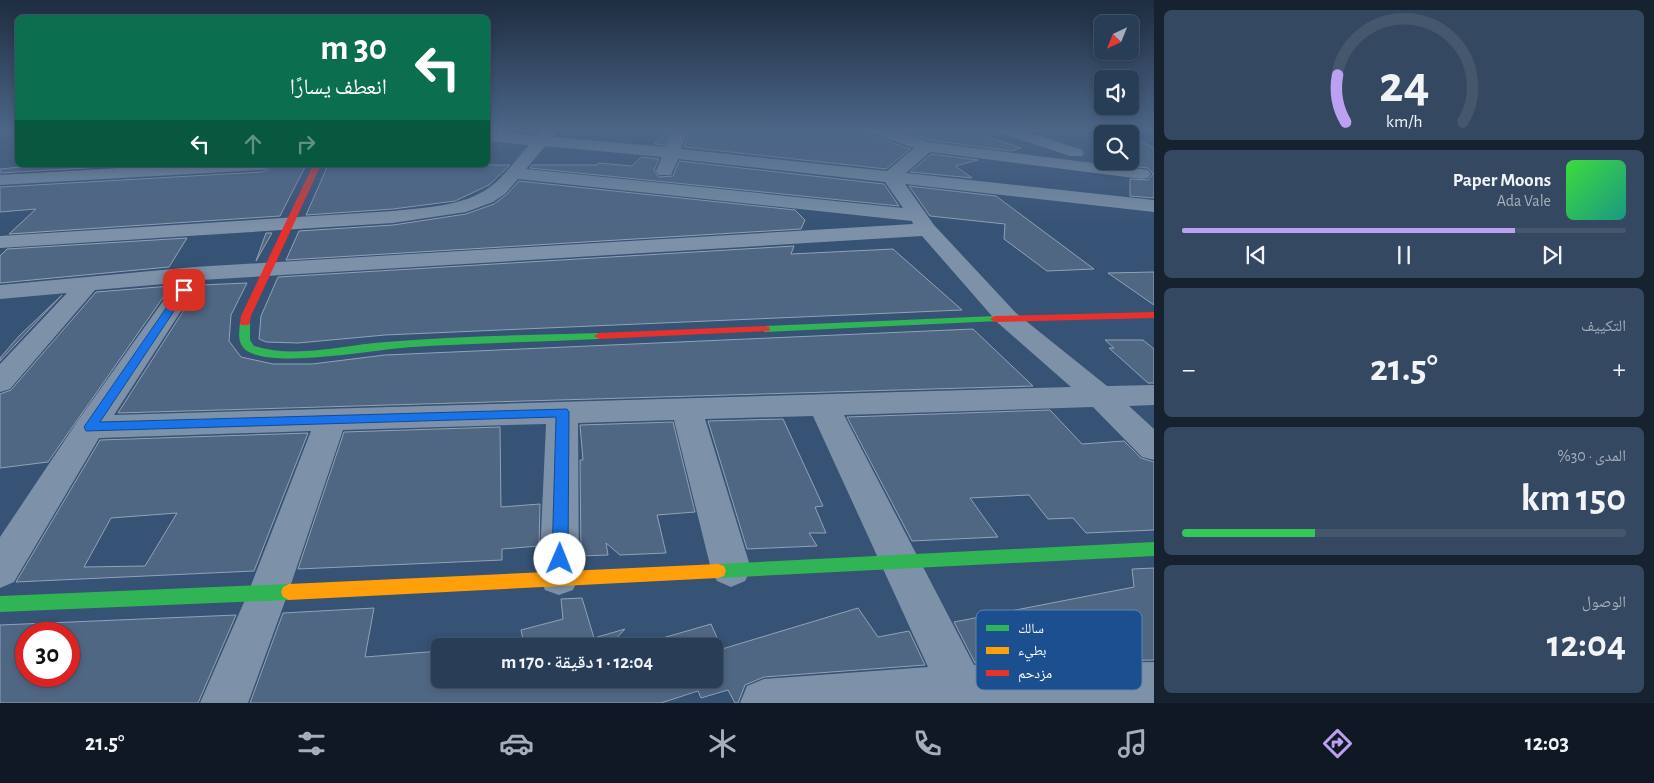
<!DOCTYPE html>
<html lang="ar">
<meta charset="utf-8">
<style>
:root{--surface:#283e57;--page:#344961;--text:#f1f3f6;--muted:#a5aeba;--line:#44576d;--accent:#bca0f2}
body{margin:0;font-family:"Alegreya Sans","Noto Naskh Arabic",sans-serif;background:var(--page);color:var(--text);direction:rtl;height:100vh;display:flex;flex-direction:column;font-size:19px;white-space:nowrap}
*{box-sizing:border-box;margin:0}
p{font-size:16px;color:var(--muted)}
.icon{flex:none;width:28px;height:28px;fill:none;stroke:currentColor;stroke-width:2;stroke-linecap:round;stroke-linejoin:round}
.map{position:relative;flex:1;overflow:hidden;direction:ltr}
.sheet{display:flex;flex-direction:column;gap:10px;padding:10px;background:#162230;width:500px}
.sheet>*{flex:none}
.guide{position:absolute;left:15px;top:15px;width:475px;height:152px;border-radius:8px;box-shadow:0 2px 8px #0003,0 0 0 1px var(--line);direction:rtl;background:#0b6e4f;color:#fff;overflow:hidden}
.needle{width:32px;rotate:223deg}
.controls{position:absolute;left:1094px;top:15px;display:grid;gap:10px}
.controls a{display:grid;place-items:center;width:45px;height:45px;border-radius:8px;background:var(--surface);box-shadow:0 2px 8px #0003,0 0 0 1px var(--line);font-size:25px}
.speed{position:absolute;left:15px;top:622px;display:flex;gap:10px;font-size:25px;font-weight:700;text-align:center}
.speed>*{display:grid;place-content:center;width:65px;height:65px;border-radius:50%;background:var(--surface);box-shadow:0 2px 8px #0003,0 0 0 1px var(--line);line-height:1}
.speed .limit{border:8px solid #d22;background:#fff;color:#111}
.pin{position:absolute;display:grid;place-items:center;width:42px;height:42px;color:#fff;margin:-21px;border-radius:10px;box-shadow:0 2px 8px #0006}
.me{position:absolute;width:55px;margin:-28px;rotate:1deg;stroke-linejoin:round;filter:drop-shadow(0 0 4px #0008)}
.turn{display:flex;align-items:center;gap:18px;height:105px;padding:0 20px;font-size:22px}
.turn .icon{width:65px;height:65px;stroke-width:2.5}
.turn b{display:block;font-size:35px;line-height:42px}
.lanes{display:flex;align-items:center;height:48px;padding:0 20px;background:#0003;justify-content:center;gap:25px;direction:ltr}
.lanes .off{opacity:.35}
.big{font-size:38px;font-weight:600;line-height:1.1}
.sheet .card{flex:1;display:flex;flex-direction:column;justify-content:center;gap:8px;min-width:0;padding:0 18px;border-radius:8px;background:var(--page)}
.sheet .dial{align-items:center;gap:0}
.dial svg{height:130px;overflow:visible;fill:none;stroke:var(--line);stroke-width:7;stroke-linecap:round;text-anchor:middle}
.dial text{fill:var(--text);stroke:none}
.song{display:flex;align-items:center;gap:15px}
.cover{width:60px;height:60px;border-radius:8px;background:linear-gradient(135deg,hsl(120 70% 55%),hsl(170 70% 35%))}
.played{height:5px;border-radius:2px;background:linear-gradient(90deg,var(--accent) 75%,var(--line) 75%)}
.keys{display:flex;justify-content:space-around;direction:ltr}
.heat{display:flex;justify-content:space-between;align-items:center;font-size:28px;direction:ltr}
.charge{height:8px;border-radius:4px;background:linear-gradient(90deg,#34c759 30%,var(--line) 0)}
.trip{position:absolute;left:431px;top:638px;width:292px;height:50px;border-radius:8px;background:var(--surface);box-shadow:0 2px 8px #0003,0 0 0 1px var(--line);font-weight:600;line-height:50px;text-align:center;direction:rtl}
.tab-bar{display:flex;height:80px;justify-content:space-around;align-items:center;background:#101923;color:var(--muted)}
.tab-bar .icon{width:35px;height:35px}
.tab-bar .current{color:var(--accent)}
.tab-bar b{font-size:22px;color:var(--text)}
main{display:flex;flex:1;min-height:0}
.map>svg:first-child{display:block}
.building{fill:#506783;stroke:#92a2b6;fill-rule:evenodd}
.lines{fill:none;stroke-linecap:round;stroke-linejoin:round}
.street{fill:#7d92a8;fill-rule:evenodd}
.fast{fill:#30b455;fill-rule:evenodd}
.slow{fill:#ff9f0a;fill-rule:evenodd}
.jam{fill:#e5322d;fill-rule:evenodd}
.route{fill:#1a73e8;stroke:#114b97}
.key{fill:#1b4f8f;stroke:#5f84b1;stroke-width:1}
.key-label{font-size:14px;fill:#fff}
</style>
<main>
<section class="sheet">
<div class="card dial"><svg viewBox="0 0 100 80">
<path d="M14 69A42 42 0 1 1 86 69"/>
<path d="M14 69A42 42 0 0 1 9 40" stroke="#bca0f2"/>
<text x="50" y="56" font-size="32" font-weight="700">24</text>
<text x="50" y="72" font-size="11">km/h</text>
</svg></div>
<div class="card">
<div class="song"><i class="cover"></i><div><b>Paper Moons</b><p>Ada Vale</p></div></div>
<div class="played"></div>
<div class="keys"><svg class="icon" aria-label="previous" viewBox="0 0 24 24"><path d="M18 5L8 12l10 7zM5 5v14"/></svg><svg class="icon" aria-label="pause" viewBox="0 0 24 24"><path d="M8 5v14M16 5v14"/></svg><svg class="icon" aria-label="next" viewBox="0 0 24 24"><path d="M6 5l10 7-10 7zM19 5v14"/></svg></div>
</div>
<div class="card"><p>التكييف</p>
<div class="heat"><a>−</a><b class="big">21.5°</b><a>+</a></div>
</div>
<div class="card"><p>المدى · 30%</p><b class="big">150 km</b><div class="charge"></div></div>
<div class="card"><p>الوصول</p><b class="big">12:04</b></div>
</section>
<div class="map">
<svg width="1154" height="703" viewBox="0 0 1154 703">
<rect width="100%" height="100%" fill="#365274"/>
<g class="building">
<polygon points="668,129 671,129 665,145 654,144"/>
<polygon points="690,129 864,129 867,134 910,149 886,169 684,147"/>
<polygon points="896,129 965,129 1021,148 1011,151 928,140"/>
<polygon points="1130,136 1154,148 1154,198 1130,196 1130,179 1148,180 1153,174 1148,168 1130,166"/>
<polygon points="931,154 978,160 955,166 972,178 910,172"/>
<polygon points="641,157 659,159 654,170 659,177 673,176 679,161 884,184 899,206 530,168 532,165 598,165 598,163 632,166"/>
<polygon points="41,165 138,165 0,173 0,169"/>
<polygon points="272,165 306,165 280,216 9,234 36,209 0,212 0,187 261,172 268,170"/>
<polygon points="328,165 510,165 489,185 455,201 393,209 306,215"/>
<polygon points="519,181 795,210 805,220 801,229 286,260 299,231 393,225 466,214 494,204 506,195"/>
<polygon points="909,186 996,196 1094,269 1047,271 1004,239 1005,224 930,216"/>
<polygon points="266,233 272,233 256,261"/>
<polygon points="187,238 169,267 0,283 0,256 7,249"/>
<polygon points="794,246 791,254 893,249 962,310 385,335 298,343 266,342 259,339 261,316 278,277"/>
<polygon points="1154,272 1154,305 1108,273"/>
<polygon points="247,283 231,315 229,341 241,357 273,364 312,364 385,355 973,329 1033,386 118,413 200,285"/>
<polygon points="171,286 48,462 0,468 0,394 11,390 96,292"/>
<polygon points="62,295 0,361 0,358 19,336"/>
<polygon points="1105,340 1143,340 1154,349 1154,383 1148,383 1109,348 1114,348"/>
<polygon points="1050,410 1082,444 1124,441 1141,458 1154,462 1154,530 1086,533 1073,518 1048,519 1029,495 970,498 998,537 912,541 847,417"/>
<polygon points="783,419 823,506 815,507 826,533 809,533 817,546 747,549 708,421"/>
<polygon points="673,422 695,512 657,515 666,553 620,555 606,543 608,555 581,556 580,460 583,460 580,425"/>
<polygon points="500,427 501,507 540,504 539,546 502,549 502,560 298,569 344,432"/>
<path d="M 308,433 L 254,571 L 16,582 L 100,440 ZM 177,513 L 145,566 L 84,567 L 111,518 Z"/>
<polygon points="1154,568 1154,660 975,663 954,622 1134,587 1132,569"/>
<polygon points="582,598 594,638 625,629 609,646 493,646 524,644 521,630 563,619 561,599"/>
<polygon points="374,608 365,657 440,651 440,679 715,679 715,646 635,646 711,624 722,649 858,608 878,637 909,631 925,665 764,677 745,685 738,703 735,703 728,690 701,698 698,691 661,703 250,703 283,613"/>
<path d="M 236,615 L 198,703 L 0,703 L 0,625 ZM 26,634 L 69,634 L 69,676 L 26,676 Z"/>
</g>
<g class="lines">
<g class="street">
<path d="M 543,129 L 558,129 L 553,137 L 666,147 L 673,129 L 688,129 L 681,149 L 887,171 L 914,148 L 868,132 L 866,129 L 889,129 L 928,142 L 1148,170 L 1151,174 L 1148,178 L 1142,179 L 930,152 L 906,173 L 1154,200 L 1154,212 L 905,184 L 934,225 L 1016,313 L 1107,386 L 1154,385 L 1154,405 L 1129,406 L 1154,429 L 1154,460 L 1142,457 L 1093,407 L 844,415 L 974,665 L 1154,662 L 1154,703 L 740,703 L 747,686 L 764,679 L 928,667 L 813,416 L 705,419 L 751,569 L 745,581 L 731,587 L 717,581 L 711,569 L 674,420 L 578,423 L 579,577 L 573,590 L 559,595 L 545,590 L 539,577 L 546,424 L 343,430 L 288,593 L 248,703 L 200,703 L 248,593 L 311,431 L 99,438 L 14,582 L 0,588 L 0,537 L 79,419 L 176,283 L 95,290 L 10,389 L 0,392 L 0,364 L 67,293 L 0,299 L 0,285 L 194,267 L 913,224 L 912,221 L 518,179 L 505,194 L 493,202 L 466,212 L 393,223 L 0,248 L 0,236 L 393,211 C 425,207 463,207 490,187 C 505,176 517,158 529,145 L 488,141 L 488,131 L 537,136 ZM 545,146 L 662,157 L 656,171 L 659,175 L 671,175 L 678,159 L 885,182 L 903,208 L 526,169 ZM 922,236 L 998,323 L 1071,387 L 114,415 L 201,280 Z"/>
<polygon points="996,129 1019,129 1082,150 1084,153 1082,156 1070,156 998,132"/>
<polygon points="170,165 270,165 267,169 261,170 0,185 0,175"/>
</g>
<g class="fast">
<polygon points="995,316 999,317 1000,319 999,321 765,332 760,329 765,326"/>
<path d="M 245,320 L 250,323 L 250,340 L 254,346 C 297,359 342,345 386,342 C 457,336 528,335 599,333 L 604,336 L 599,339 C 537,342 475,343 413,347 C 376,349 276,369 247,351 C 237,344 239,333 240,323 Z"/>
<polygon points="1154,542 1154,556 718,578 712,576 710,571 712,566 718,564"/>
<polygon points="289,584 295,587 297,592 295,597 289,600 0,612 0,596"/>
</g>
<polygon class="slow" points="718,564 724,566 726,571 724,576 718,578 289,600 283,597 281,592 283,587 289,584"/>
<g class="jam">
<polygon points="313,165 321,165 251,316 249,325 241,325 240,323 241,316"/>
<polygon points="1154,312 1154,318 995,322 990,319 995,316"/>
<polygon points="765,326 769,327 770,329 769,331 599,339 594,336 599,333"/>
</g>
</g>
<linearGradient id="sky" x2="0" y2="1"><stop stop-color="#1e2d40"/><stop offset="0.57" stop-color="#4c6688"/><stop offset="1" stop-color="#4c6688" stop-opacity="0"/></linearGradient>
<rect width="1154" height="228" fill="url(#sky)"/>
<polygon class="route" points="180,288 188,290 100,422 567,409 569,412 568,559 565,564 560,566 554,564 552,559 556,417 86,431 84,427 86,424"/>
<rect x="976" y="610" width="166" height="80" rx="8" class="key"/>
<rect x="986" y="625" width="23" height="6" fill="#30b455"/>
<rect x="986" y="647" width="23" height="7" fill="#ff9f0a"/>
<rect x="986" y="670" width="23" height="6" fill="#e5322d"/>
<g class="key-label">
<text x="1018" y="633">سالك</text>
<text x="1018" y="655">بطيء</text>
<text x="1018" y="678">مزدحم</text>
</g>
</svg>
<div class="controls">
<a><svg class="needle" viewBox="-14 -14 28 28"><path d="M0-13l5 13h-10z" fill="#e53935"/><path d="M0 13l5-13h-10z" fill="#a5aeba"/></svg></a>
<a><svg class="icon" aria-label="sound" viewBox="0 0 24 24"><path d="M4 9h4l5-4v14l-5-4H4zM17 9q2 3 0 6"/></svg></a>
<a><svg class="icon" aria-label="search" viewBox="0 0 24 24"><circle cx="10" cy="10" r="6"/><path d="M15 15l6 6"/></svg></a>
</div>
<div class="speed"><div class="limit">30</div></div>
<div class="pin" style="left:184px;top:290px;background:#d93025"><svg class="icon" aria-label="arrive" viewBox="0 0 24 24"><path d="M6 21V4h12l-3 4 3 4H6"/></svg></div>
<svg class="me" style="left:560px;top:559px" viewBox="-20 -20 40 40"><circle r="19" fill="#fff"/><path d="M0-13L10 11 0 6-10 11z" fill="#1a73e8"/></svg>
<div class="trip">12:04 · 1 دقيقة · 170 m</div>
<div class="guide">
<div class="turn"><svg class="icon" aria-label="left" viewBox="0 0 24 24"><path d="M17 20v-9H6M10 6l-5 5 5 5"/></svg><div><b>30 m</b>انعطف يسارًا</div></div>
<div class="lanes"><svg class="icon" aria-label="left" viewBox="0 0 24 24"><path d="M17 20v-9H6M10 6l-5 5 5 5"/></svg><svg class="icon off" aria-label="ahead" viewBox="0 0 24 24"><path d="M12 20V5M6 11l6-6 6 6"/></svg><svg class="icon off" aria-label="right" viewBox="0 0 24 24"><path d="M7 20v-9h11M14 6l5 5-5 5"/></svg></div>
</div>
</div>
</main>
<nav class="tab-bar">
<b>12:03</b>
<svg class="icon current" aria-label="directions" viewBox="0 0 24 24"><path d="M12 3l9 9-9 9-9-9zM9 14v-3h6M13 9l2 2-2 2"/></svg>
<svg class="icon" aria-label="music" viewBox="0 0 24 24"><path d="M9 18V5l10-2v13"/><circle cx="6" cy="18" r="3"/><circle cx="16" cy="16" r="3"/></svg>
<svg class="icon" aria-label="phone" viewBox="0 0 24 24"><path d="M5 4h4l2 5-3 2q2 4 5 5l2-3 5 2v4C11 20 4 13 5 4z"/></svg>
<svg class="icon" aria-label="climate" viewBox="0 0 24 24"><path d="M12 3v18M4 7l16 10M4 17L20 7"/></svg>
<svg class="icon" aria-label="car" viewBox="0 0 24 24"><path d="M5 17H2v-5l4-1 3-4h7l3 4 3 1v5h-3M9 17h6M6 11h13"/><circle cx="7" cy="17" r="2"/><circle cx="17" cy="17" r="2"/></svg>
<svg class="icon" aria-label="filters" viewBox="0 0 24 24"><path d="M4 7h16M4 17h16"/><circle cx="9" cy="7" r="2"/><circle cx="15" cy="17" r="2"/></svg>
<b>21.5°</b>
</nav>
